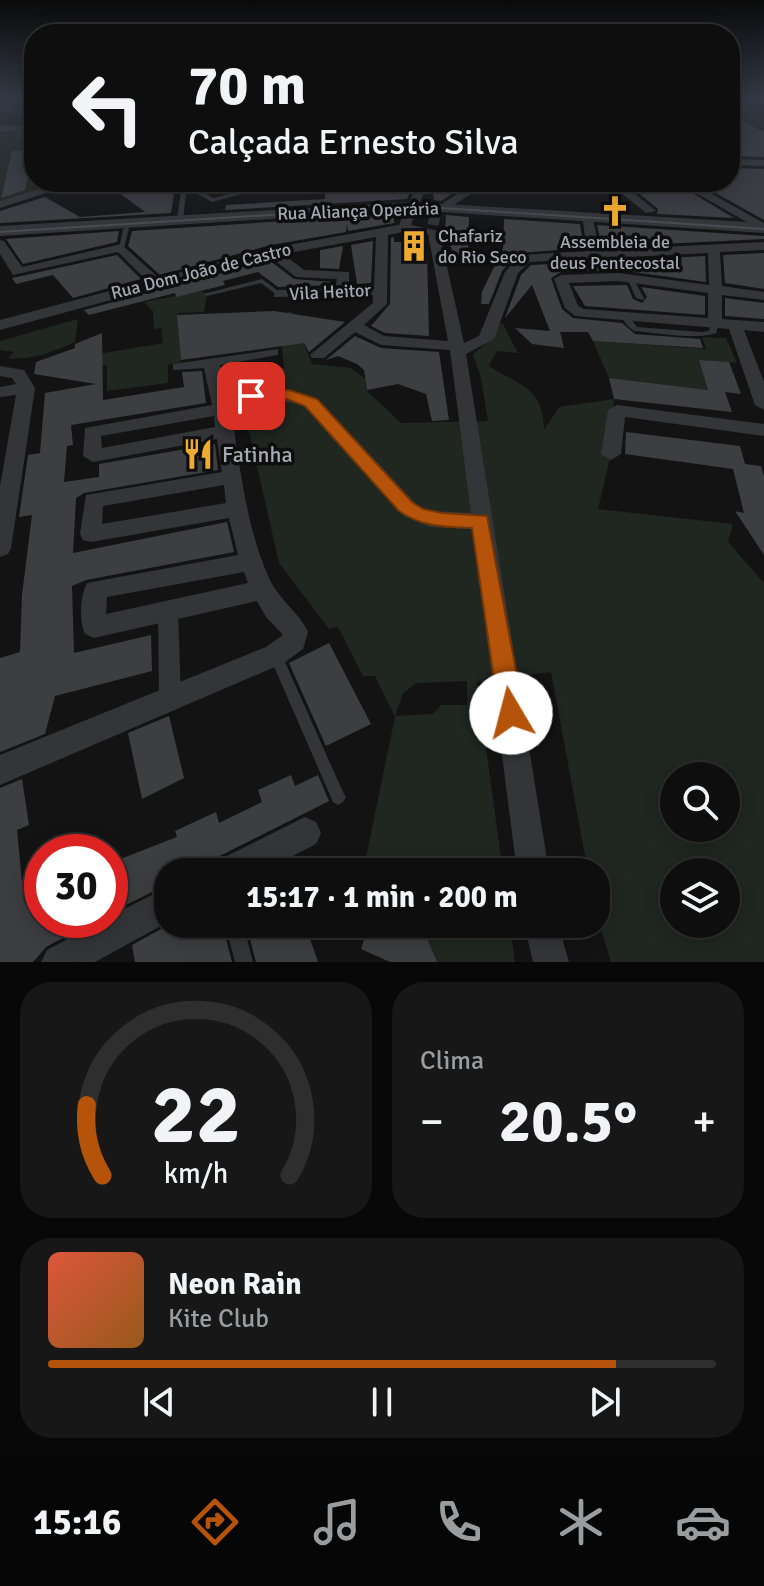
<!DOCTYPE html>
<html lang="pt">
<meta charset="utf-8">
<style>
:root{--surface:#0e0e0f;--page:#171718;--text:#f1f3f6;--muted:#9b9c9e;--line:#2e2e2f;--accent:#b45309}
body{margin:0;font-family:Signika,sans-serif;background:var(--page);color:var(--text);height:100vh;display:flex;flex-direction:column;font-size:30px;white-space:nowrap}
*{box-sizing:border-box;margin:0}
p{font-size:26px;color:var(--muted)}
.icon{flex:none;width:44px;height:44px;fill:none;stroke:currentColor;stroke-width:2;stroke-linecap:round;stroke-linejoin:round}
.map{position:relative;height:962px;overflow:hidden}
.side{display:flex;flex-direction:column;gap:20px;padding:20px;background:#080808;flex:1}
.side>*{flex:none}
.banner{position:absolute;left:24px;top:24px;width:716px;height:168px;border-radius:32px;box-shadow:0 4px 20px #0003,0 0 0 2px var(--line);background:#0e0e0f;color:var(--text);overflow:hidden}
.fabs{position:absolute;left:660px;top:762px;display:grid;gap:16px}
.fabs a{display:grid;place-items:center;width:80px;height:80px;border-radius:50%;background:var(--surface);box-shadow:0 4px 20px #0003,0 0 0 2px var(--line);font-size:40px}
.speed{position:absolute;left:24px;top:834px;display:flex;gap:16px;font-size:40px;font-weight:700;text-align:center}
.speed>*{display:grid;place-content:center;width:104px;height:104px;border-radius:50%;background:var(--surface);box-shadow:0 4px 20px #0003,0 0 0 2px var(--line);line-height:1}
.speed .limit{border:12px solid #d22;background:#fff;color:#111}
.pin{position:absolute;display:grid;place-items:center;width:68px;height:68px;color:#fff;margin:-34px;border-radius:16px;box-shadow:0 4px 12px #0006}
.me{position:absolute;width:88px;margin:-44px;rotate:352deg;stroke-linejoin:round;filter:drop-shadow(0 0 6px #0008)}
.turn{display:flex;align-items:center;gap:28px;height:168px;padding:0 32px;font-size:36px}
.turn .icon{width:104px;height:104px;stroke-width:2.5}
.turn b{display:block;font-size:56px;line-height:68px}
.big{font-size:60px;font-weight:700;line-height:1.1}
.side .tile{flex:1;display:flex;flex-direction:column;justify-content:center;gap:12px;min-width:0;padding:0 28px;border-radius:32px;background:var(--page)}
.side .dial{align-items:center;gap:0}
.dial svg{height:208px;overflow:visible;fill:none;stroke:var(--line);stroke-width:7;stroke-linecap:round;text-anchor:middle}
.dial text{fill:var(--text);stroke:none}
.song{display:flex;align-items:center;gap:24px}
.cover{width:96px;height:96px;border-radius:12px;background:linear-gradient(135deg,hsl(10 70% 55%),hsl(30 70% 35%))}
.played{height:8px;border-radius:4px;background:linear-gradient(90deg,var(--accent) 85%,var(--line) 85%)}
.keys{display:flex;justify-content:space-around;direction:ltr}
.heat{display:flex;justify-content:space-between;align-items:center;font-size:44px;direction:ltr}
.side .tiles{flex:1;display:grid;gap:20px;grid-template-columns:1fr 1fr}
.tile:last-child{grid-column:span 2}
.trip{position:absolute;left:154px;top:858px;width:456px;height:80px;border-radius:32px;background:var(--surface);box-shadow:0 4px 20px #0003,0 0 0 2px var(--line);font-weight:700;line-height:80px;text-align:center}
.tab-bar{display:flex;height:128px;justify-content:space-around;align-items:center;background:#060606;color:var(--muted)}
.tab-bar .icon{width:56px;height:56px}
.tab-bar .on{color:var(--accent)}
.tab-bar b{font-size:36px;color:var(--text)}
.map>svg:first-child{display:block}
.green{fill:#1f2720;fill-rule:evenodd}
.building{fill:#3d3e41}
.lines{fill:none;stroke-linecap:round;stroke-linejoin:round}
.minor-tunnel{stroke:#303134;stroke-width:11;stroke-dasharray:11 6;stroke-linecap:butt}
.service{fill:#343539;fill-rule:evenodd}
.pedestrian{fill:#343539;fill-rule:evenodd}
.minor{fill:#343539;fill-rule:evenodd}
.tertiary{fill:#343539;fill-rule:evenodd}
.tram{stroke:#4b4d52;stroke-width:2}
.route{fill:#b45309;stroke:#753606;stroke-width:2}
.labels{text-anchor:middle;stroke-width:7;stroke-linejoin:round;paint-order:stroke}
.far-street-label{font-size:18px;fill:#a4aab4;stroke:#0e0e0f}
.far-poi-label{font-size:18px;fill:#a4aab4;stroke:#0e0e0f;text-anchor:start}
.poi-label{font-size:22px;fill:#a4aab4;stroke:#0e0e0f;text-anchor:start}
</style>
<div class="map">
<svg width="764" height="962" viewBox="0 0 764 962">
<rect width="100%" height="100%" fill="#131314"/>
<g class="green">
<polygon points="34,130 34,182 40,182 37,190 0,201 0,133"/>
<polygon points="201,291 207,294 204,312 178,313 181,362 168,365 168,383 107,391 107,365 83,369 86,356 163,343 161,328 154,329 153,311 144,302"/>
<path d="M 291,311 L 312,364 L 351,368 L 365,379 L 367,391 L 401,423 L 488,421 L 481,378 L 473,354 L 489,341 L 497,323 L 503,324 L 518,353 L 497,351 L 489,366 C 522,387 543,387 544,430 L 559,407 L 614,399 L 611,454 L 598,509 L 733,524 L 728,542 L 764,583 L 764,962 L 611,962 L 596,913 L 596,872 L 588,872 L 551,672 L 477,682 L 503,872 L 363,872 L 395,717 L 375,676 L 363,676 L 338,627 L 329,629 L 279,563 L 236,374 L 284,368 L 279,315 ZM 467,681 L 467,705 L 441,705 L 433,714 L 395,716 L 403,693 L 417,683 ZM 674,776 L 726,776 L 726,828 L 674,828 ZM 674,872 L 726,872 L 726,924 L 674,924 Z"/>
<path d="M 78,319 L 75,342 C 55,351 31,361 8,358 L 14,352 L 0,350 L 0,341 Z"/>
<polygon points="702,337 726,338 737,363 699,360 708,390 609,378 593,341 706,349"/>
<polygon points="421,924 510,924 515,962 433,962"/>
</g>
<g class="building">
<polygon points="730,115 764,132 764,157 730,156"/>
<polygon points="34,149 34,168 29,169 25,190 1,198 12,151"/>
<polygon points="730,168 764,169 764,220 696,182 730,182"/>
<polygon points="159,182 176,182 171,213 0,223 0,211 45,197 80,217 145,212 118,192"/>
<polygon points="325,182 415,182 407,199 225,210 226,205 325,199"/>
<polygon points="431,182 470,182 441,201 434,200"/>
<polygon points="625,182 674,182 734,218 657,214 658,209"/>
<polygon points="394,214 394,223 348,231 347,224 346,232 271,245 160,275 128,246 132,231"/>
<polygon points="446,215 469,217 468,258 455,259 445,230"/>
<polygon points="504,219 580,224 584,248 519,253 502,271 489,304 481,304 482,292 503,248"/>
<polygon points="597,225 764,236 764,239 602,247"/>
<polygon points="119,231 117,242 23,264 6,239"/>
<polygon points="394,237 394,242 416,242 417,251 427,251 429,336 385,333 371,326 390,304 391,238"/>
<polygon points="373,241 371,283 357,284 351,245"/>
<polygon points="343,246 339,269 320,268 320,250"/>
<polygon points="764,253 764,289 725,283 723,255"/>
<polygon points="117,255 141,279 73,298 53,275 16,284 12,278"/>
<polygon points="705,256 706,282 618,270 561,272 551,278 562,309 573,318 622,323 635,334 700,339 703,348 593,341 588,332 560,332 564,348 532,344 515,328 550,331 532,285 505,318 521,275 531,265"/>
<polygon points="269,260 294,279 333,282 333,285 278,287 258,272 223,281 225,285 176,297 175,293 89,315 84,310"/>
<polygon points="627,285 633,299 642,303 647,297 641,287 705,296 705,315 585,306 573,286"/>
<polygon points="725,298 764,303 764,319 725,316"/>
<polygon points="274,311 345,322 309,352 304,343 181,360 177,315"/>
<polygon points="102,333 103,400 184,387 182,372 202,371 206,403 71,425 73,445 67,446 64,482 99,477 99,464 215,444 218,470 84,493 76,498 73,553 227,522 234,552 86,580 72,586 74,653 151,635 152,671 55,696 45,734 0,752 0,658 20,652 22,595 32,515 19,517 28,455 40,453 45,393 96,384 34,374 36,362 75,348 75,344"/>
<polygon points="355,336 381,348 439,352 449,420 432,421 426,394 398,384 367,390 364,370 357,364 338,356 326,360"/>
<polygon points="699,360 729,362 741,394 725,392 732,412 614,399 609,378 708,390"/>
<polygon points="626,432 740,446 745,464 761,466 764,476 764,555 735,511 744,513 733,469 625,454"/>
<polygon points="329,643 371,724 326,746 289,663"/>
<polygon points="169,716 184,778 142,799 128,733"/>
<polygon points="291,775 295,786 318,775 329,801 188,872 168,872 168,884 110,913 110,863 177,837 175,831 216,812 219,823 262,802 258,790"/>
<polygon points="22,779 29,825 17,830 24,903 42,894 42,920 97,920 46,947 33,962 0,962 0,788"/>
<polygon points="170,924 222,924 232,962 135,962 132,945"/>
<polygon points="246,924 305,924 318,962 256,962"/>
<polygon points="369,924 421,924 437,962 390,962 361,949"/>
</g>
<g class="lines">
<polyline class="minor-tunnel" points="433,225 435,215"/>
<g class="service">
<polygon points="730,99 752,109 753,110 730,112 730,110 746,109 730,102"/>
<polygon points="19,127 21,128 20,142 18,143 16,142 17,128"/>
<polygon points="278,182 287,182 212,202 192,191 186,193 183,220 180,222 177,220 181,191 193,187 213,198"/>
<polygon points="126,227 129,229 124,248 119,249 123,229"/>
<polygon points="628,277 633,278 644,298 643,300 636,298 627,278"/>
<polygon points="262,279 281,293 281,295 277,295 261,283 207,296 203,294"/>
<path d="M 622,315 L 628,315 L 637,327 L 701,332 L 709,331 L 712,321 L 715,321 L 719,323 L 716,333 C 698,340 656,333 635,331 C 630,330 622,320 622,315 Z"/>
<polygon points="275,649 280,651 343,792 346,797 343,802 338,805 333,802 269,655 270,651"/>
<polygon points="225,924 243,924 253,962 235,962"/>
</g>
<polygon class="pedestrian" points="168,603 175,605 178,611 181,699 178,706 170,709 162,706 159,699 158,611 161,605"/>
<g class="minor">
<polygon points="0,106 34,113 34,119 0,110"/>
<polygon points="34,124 34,130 0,132 0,126"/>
<polygon points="730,159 764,160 764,166 730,165"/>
<polygon points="93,182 129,182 46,193 0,208 0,201 45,187"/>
<path d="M 418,182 L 428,182 L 411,225 L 439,231 L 464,343 L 479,336 L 505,272 L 521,255 L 587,251 L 582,214 L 592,216 L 600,250 L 764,242 L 764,250 L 720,252 L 722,286 L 764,292 L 764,300 L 722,295 L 722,319 L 764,322 L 764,332 L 744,330 L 764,382 L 764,410 L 755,405 L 729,329 L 575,316 L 565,308 L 554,279 L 561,275 L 618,273 L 709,285 L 708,253 L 530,262 L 518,273 L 494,339 L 466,354 L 549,872 L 517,872 L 473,529 L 430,527 L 404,516 L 310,411 L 299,404 L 270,399 L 230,405 C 240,463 245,525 269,578 C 278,599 299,612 308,632 L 303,649 L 284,663 L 0,785 L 0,755 L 266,647 L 283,635 L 266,617 L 257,601 L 94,638 L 85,634 C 79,621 80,596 87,583 L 238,555 L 229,518 L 91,542 L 83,540 L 80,534 L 86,495 L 222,472 L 217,439 L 93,462 L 83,456 L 85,428 L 212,405 L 204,368 L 173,370 L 173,364 L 278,349 L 278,355 L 220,365 L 228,395 C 261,388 292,384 322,403 L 418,506 L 432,511 L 471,513 L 450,350 L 381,345 L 355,332 L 324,358 L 312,358 L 310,355 L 373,303 L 373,295 L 274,297 L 274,291 L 279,290 L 335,288 L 337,279 L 296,277 L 270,257 L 0,330 L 0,320 L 147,281 L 118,252 L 13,275 L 0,254 L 0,240 L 4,241 L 22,267 L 121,244 L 159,278 L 272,248 L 399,225 ZM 404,232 L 428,234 L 448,341 L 384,336 L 364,325 L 387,304 L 388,235 ZM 376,237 L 374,286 L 349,287 L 349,272 L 304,270 L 283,254 ZM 618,281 L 708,293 L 708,318 L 584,309 L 578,306 L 569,283 ZM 214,416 L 215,427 L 102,448 L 101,436 ZM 224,485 L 226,503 L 102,524 L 103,506 ZM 244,572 L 248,583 L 106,614 L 107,597 Z"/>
<polygon points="476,182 488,182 451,207 443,207 443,203"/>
<polygon points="608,182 620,182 656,211 646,213"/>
<polygon points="677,182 690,182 764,223 764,232"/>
<polygon points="0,366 24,370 35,388 11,548 8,554 0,557 0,486 16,395 0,397 0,387 16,384 12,378 0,376"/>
<polygon points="617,405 764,424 764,436 625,417 621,454 611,460 601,454 608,410"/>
<polygon points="305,817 316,822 321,833 316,844 262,872 212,872 217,861"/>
<polygon points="168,887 168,922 95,962 41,962 47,950 103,920 110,920 110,916"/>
<polygon points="524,924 558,924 569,962 533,962"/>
</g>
<polygon class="tertiary" points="411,202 764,223 764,233 411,210 0,236 0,226"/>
<polyline class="tram" points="0,232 411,206 764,229"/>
</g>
<linearGradient id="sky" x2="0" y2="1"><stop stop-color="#0a0a0b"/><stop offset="0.42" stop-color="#333945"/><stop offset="1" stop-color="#333945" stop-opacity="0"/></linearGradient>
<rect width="764" height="234" fill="url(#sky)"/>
<path class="route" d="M 289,390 L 317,399 L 412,502 L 423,509 L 442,513 L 487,516 L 524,713 L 520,722 L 511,725 L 502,722 L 499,713 L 472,528 C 446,527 421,527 399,511 L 305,406 L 287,399 L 251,401 L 244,396 L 251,391 Z"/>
<defs>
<symbol id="church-bare" viewBox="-9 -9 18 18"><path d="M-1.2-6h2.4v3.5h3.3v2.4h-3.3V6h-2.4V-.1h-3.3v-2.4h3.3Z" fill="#efaa30" stroke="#0e0e0f" stroke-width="2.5" paint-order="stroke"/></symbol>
<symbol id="building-bare" viewBox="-9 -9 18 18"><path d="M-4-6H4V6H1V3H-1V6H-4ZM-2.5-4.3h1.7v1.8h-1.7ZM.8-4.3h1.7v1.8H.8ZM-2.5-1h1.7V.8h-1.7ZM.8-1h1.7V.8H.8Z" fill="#efaa30" stroke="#0e0e0f" stroke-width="2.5" paint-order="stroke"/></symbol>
<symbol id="restaurant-bare" viewBox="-9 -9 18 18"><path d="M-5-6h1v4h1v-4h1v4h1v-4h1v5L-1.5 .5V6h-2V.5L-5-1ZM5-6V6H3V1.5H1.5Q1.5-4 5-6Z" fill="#efaa30" stroke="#0e0e0f" stroke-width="2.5" paint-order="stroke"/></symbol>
</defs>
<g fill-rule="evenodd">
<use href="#church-bare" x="593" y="189" width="44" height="44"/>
<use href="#building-bare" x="392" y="224" width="44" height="44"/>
<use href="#restaurant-bare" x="176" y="432" width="44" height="44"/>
</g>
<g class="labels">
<g class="far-street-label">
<text transform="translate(358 211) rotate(-2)" y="6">Rua Aliança Operária</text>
<text transform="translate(201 271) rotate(-14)" y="6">Rua Dom João de Castro</text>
<text transform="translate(330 292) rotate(-3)" y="6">Vila Heitor</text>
</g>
<g class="far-poi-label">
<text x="438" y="242">Chafariz<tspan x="438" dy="21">do Rio Seco</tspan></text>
<text x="615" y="248" text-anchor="middle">Assembleia de<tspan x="615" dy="21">deus Pentecostal</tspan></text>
</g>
<g class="poi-label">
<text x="222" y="462">Fatinha</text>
</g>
</g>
</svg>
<div class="fabs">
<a><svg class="icon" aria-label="search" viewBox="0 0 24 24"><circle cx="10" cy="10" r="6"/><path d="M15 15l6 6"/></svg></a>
<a><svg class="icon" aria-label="layers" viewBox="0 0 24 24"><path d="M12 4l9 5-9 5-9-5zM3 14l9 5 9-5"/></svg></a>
</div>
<div class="speed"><div class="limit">30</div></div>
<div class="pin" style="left:251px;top:396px;background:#d93025"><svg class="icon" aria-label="arrive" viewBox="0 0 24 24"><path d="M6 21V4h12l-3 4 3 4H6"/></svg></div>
<svg class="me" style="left:511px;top:713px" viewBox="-20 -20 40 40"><circle r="19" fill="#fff"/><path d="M0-13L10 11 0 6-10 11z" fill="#b45309"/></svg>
<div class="trip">15:17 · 1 min · 200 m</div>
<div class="banner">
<div class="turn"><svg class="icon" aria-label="left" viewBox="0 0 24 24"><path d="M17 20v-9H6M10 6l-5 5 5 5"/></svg><div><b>70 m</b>Calçada Ernesto Silva</div></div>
</div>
</div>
<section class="side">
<div class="tiles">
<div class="tile dial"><svg viewBox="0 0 100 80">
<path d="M14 69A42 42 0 1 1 86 69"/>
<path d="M14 69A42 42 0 0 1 8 42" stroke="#b45309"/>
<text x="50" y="56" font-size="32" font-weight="700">22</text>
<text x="50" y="72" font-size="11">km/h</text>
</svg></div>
<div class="tile"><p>Clima</p>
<div class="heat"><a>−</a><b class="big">20.5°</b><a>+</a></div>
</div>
<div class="tile">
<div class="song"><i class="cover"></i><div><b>Neon Rain</b><p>Kite Club</p></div></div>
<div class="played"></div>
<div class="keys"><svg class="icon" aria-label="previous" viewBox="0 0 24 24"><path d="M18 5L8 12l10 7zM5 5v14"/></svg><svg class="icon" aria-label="pause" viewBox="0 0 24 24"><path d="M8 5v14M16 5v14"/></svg><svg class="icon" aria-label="next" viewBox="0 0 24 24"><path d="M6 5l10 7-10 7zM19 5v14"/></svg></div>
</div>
</div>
</section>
<nav class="tab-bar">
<b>15:16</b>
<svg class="icon on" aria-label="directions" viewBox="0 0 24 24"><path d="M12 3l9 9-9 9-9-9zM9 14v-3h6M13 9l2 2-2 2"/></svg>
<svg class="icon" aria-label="music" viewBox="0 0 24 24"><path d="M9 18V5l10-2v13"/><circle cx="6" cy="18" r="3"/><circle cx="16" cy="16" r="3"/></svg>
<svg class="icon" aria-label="phone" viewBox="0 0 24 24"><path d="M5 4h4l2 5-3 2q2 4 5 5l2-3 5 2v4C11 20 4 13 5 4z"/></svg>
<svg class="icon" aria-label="climate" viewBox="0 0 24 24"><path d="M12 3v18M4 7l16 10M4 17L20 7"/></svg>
<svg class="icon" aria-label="car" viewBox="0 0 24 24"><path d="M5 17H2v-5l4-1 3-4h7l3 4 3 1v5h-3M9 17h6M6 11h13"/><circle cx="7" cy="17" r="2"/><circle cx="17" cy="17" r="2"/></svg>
</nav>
